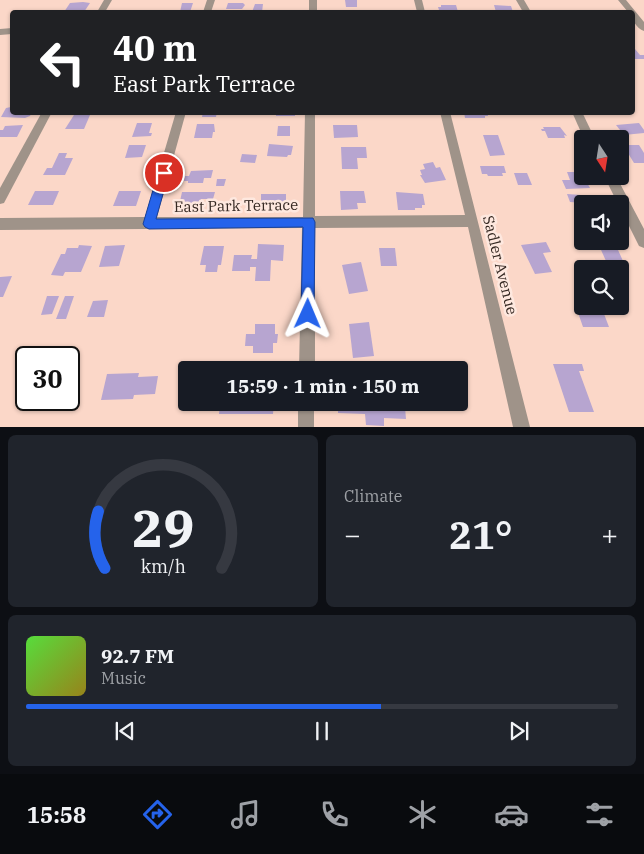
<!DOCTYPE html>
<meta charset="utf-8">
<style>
:root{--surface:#171b24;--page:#20242c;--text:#f1f3f6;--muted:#9ea1a6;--line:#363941;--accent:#2563eb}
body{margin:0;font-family:"IBM Plex Serif",serif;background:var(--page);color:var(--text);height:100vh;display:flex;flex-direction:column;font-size:19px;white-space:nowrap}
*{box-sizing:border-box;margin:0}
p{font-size:16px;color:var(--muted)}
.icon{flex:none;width:28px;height:28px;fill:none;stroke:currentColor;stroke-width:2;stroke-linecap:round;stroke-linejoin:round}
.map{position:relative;height:427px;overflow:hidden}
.details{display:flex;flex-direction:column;gap:8px;padding:8px;background:#0d0f14;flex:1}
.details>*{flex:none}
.hud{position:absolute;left:10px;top:10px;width:625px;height:105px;border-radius:5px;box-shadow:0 1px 4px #0004;background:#202124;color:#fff;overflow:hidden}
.needle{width:32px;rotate:168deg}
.controls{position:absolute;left:574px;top:130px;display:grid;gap:10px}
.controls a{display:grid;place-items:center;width:55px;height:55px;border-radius:5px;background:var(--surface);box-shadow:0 1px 4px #0004;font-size:25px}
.speed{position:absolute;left:15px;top:346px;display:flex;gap:10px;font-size:25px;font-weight:700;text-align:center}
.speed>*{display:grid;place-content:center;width:65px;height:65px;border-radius:50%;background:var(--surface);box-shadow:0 1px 4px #0004;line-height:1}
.speed .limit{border:2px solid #111;border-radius:8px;background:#fff;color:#111}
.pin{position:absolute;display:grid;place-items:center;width:42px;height:42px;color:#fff;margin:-21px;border:2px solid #fff;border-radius:50%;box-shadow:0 1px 5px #0007}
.me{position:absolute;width:55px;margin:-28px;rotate:1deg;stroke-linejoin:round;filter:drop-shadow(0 0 4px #0008)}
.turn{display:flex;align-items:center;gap:18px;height:105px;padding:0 20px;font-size:22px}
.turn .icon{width:65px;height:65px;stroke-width:2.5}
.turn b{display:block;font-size:35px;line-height:42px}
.big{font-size:38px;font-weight:700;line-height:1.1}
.details .widget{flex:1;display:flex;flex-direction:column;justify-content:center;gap:8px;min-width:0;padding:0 18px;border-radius:8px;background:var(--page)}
.details .dial{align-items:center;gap:0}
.dial svg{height:130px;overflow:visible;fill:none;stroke:var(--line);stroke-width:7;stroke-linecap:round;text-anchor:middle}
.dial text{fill:var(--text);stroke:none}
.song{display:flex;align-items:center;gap:15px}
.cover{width:60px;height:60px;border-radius:8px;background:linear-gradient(135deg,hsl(110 70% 55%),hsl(50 70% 35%))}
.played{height:5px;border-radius:2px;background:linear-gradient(90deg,var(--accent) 60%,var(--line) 60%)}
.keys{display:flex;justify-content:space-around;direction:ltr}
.heat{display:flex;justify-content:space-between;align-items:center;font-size:28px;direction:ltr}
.details .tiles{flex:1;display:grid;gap:8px;grid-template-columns:1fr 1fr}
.widget:last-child{grid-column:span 2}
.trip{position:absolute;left:178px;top:361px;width:290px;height:50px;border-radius:5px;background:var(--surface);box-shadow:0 1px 4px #0004;font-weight:700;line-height:50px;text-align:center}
.tabs{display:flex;height:80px;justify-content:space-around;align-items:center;background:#090b0e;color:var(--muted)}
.tabs .icon{width:35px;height:35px}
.tabs .active{color:var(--accent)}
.tabs b{font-size:22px;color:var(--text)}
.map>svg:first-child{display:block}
.building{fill:#b7a5d0}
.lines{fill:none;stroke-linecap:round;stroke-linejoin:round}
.minor{fill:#9f9389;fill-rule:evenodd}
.route{fill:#2563eb;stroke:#184099}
.labels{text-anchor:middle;stroke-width:5;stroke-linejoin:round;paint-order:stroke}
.street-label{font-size:15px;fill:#352822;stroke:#fee8df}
</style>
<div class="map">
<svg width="644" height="427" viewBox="0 0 644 427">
<rect width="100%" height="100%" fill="#fbd7c8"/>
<g class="building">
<polygon points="345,0 357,0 357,7 346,7"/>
<polygon points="83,2 90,3 84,12 64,12 70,3"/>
<polygon points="182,3 193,3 190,12 180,12"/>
<polygon points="228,3 243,3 245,5 242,9 226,9"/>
<polygon points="255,4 263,4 262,12 252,12"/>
<polygon points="441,5 456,5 458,12 442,11 439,10 438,7 441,7"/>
<polygon points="494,5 511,6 513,12 496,12"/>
<polygon points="632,49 635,49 640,55 644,55 644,59 632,59"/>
<polygon points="11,107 12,107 12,112 32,112 30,116 25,118 1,117 6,108"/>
<polygon points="203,112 217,112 216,117 202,117"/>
<rect x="276" y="112" width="19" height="4"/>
<polygon points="464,112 487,112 488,116 485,116 485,118 465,118"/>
<polygon points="74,115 90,115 84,129 65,129"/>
<polygon points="137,123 152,123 149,133 152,133 151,136 132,137"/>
<polygon points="639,123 644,130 644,133 624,135 616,125"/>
<polygon points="197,124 214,124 215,132 213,132 212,138 194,138"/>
<polygon points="23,125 17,137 0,137 0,130 3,130 5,126"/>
<polygon points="333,125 357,125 358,137 334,138"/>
<polygon points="278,126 290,126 290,136 277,136"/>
<polygon points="543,127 560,127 567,136 564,135 565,138 548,138 545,131 542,131 541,129 544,129"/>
<polygon points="483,135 498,135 505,155 490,156"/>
<polygon points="269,144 293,146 291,155 288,155 287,157 267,156"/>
<polygon points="129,145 146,145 142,157 125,158"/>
<polygon points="623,145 639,145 644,153 644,163 634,163"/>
<polygon points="341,147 366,147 367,158 357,158 358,169 342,169"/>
<polygon points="59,153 67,153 65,158 73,158 65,175 43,175 47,168 52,168"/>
<polygon points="242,154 257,155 255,163 240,162"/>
<polygon points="433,162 436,168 440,167 446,180 425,183 420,175 422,175 420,170 425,169 423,164"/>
<polygon points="480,166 504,166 506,173 502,173 503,176 488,176 487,174 482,174"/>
<polygon points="213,170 211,178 204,178 203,183 188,183 188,181 184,181 185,176 189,176 191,171"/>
<polygon points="567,172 581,172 590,188 566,189 562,180 570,180"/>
<polygon points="514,173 527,173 532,185 518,185"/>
<polygon points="217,179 226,179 224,186 216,186"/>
<polygon points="35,191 59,191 53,205 28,205"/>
<polygon points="119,191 141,191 136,206 113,206"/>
<polygon points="340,191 364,191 366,203 357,203 358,209 341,210"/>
<polygon points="182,192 215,192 213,199 201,199 200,206 179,206"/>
<polygon points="396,192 423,194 425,205 422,205 422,208 415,208 415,210 398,210"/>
<rect x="261" y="194" width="25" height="12"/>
<polygon points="567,194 581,195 584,203 570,202"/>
<polygon points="597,241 614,241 623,261 606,261"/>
<polygon points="546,242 551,252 543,253 552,272 535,274 521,245"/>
<polygon points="258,244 284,245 283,261 271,260 270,281 255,281 256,267 250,267 250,271 232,271 234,255 252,255 251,259 257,259"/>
<polygon points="79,245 92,246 81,272 65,272 63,276 51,275 61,254 65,254 67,248 78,248"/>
<polygon points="125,245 119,266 99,267 105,246"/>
<polygon points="204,246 224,246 221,265 218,265 217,272 205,272 206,265 200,265"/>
<polygon points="379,248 395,248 397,266 381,266"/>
<polygon points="361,262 368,291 349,294 342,265"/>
<polygon points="12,276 3,297 0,297 0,277"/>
<polygon points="47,296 59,296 52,314 41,315"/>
<polygon points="65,296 74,296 66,319 56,319"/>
<polygon points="108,300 104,317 87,317 93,301"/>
<polygon points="574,301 582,301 582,306 601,306 609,327 583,327"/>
<polygon points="369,322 374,356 353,358 349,324"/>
<polygon points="255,324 275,324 275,334 278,334 277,343 273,343 273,353 253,353 253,346 245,346 246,334 255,334"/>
<polygon points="553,364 582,364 584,371 579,371 594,412 569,412"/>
<polygon points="139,373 138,377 158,376 155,394 134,395 133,399 101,400 107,374"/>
<polygon points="220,402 274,402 273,414 219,414"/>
<polygon points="338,402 384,402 384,407 405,407 406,419 384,418 384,426 366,425 365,414 338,413"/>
</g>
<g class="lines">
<g class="minor">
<polygon points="104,0 112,0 105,12 97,12"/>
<polygon points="207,0 215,0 211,12 203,12"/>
<rect x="309" y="0" width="8" height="12"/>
<polygon points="414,0 422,0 425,12 417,12"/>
<polygon points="516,0 524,0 531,12 523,12"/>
<path d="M 618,0 L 626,0 L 644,22 L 644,31 C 636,28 632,20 632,12 L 628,12 Z"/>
<polygon points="12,28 12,34 0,35 0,29"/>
<polygon points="42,112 52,112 4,203 0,204 0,188"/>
<polygon points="176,112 186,112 157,217 303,217 305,112 315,112 315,216 465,215 440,112 450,112 530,427 513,427 468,227 315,228 315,370 299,370 302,228 0,230 0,218 145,217"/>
<polygon points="572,112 582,112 595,139 584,139"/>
<polygon points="604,176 616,176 644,229 644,248 639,246 620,208 620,204 618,204"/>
<rect x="298" y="402" width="16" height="25"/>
</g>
</g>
<polygon class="route" points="164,168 169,173 156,219 313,218 315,222 314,314 312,319 308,321 303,319 301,314 303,227 149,229 145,227 143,224 158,173"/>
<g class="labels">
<g class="street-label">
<text transform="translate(236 206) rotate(-1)" y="5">East Park Terrace</text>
<text transform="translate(500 265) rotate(76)" y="5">Sadler Avenue</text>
</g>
</g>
</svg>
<div class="controls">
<a><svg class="needle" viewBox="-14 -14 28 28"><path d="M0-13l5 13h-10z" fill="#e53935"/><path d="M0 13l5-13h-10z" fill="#9ea1a6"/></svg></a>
<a><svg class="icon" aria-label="sound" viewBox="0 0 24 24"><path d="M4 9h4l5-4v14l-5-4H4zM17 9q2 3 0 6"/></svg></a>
<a><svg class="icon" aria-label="search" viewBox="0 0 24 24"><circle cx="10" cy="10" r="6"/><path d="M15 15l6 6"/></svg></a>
</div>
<div class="speed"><div class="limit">30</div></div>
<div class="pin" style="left:164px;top:173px;background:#d93025"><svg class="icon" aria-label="arrive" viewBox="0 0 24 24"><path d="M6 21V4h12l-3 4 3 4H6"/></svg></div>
<svg class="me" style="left:308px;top:314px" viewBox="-20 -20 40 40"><path d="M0-17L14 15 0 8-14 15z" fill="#2563eb" stroke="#fff" stroke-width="4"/></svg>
<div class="trip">15:59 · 1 min · 150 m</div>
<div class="hud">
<div class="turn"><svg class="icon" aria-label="left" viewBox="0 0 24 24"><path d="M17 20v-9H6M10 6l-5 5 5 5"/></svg><div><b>40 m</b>East Park Terrace</div></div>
</div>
</div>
<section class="details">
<div class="tiles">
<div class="widget dial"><svg viewBox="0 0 100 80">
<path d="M14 69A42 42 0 1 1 86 69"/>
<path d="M14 69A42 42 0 0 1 10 34" stroke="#2563eb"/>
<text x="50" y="56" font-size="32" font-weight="700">29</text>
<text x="50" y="72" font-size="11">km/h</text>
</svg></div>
<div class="widget"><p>Climate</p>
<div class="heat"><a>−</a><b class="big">21°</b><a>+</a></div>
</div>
<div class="widget">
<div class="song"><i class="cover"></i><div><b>92.7 FM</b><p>Music</p></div></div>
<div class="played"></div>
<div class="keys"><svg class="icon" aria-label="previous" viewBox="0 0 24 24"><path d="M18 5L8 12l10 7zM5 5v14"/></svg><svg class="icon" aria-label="pause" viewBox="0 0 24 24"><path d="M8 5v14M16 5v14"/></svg><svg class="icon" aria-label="next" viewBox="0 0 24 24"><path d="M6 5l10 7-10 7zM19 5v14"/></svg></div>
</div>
</div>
</section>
<nav class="tabs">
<b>15:58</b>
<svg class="icon active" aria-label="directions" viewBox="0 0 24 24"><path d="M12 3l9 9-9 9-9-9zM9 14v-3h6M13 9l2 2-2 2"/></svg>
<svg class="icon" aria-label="music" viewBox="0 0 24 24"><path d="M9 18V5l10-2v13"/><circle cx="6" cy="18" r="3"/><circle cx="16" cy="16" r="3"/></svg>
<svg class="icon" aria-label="phone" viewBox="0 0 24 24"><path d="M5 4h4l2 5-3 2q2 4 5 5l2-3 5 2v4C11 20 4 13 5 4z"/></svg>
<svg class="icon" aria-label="climate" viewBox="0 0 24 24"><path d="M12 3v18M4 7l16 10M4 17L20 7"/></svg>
<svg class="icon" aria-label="car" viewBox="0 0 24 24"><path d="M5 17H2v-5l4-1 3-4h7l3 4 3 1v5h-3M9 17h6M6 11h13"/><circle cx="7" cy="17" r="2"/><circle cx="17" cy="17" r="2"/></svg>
<svg class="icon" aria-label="filters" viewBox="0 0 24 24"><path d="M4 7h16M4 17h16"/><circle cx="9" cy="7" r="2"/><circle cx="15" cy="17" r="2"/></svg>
</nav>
